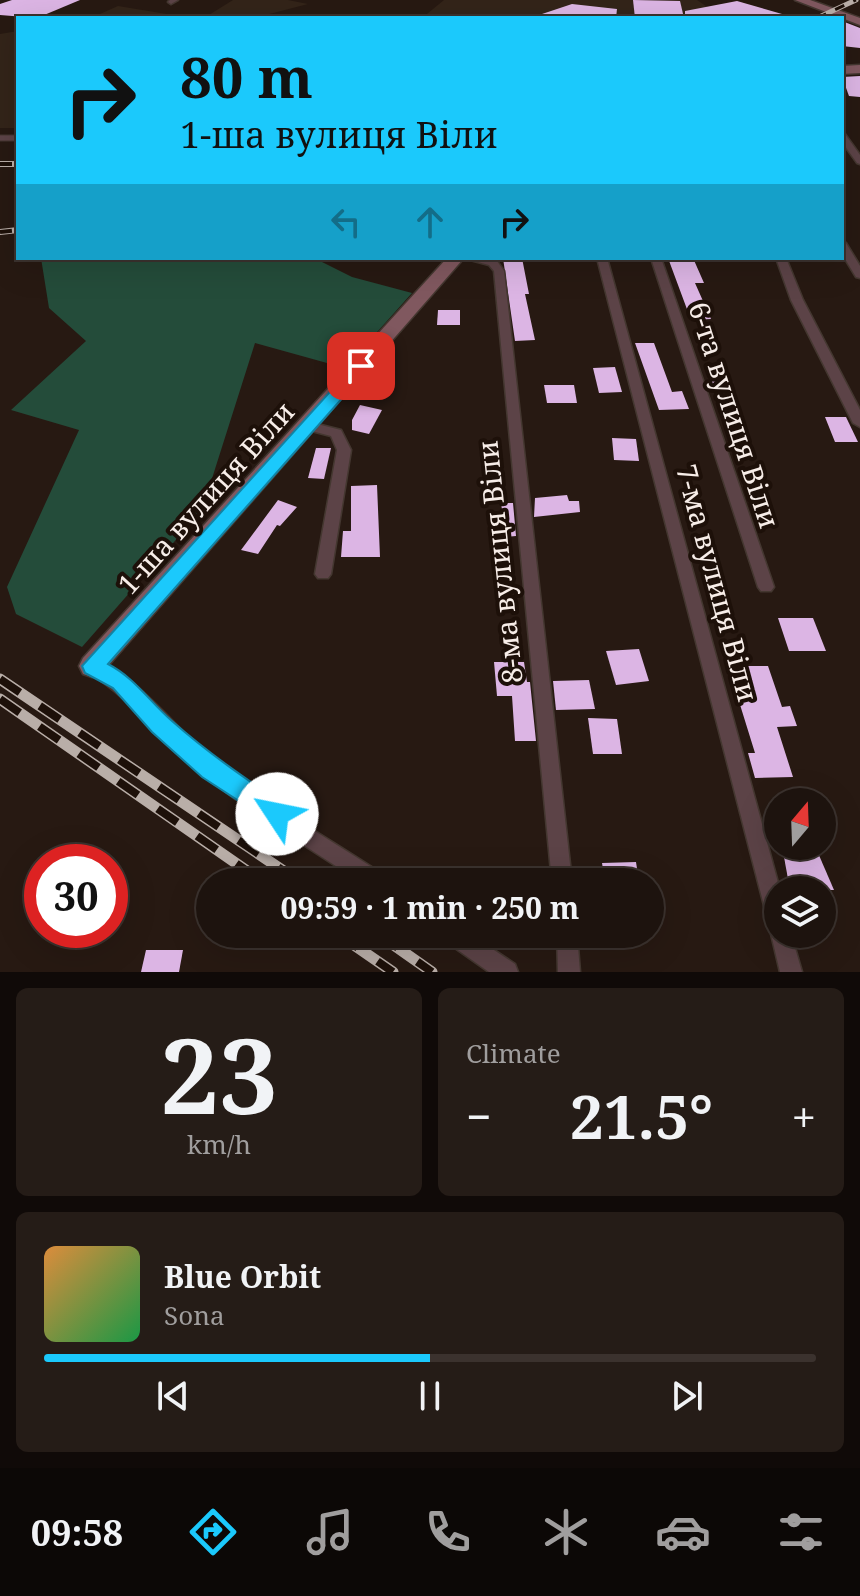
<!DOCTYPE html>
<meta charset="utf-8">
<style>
:root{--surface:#1d130e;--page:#251c17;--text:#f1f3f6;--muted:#a09e9e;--line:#3b322e;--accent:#1bc9fc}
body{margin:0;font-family:"Noto Serif",serif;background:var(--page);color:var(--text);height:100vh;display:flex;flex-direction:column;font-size:30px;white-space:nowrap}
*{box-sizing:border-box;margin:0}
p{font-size:26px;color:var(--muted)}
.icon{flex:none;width:44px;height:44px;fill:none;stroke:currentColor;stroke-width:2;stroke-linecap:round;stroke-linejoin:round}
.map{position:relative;height:972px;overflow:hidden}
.details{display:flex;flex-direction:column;gap:16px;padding:16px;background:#100a08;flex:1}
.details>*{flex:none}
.hud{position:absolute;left:16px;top:16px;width:828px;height:244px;border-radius:0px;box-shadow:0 8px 32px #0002,0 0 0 2px var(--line);background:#1bc9fc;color:#111;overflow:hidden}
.needle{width:52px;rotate:19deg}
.buttons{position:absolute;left:764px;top:788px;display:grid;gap:16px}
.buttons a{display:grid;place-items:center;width:72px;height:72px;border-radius:50%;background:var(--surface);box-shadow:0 8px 32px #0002,0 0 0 2px var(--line);font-size:40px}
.speed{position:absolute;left:24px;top:844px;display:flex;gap:16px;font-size:40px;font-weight:700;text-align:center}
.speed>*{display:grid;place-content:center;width:104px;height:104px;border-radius:50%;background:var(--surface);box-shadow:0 8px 32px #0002,0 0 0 2px var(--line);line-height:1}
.speed .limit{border:12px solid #d22;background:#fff;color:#111}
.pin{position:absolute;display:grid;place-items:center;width:68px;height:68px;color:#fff;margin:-34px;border-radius:16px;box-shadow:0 4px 12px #0006}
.me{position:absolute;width:88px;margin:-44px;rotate:304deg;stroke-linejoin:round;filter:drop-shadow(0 0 6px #0008)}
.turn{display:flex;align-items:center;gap:28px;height:168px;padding:0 32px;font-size:36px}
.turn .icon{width:104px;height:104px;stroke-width:2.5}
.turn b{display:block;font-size:56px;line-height:68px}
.lanes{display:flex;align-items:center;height:76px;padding:0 32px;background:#0003;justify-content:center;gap:40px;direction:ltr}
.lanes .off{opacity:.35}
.big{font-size:60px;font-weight:700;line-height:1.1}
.details .widget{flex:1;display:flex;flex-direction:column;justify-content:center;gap:12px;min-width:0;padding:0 28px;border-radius:12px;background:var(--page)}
.details .dial{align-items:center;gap:0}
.dial b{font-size:104px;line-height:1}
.song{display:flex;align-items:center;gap:24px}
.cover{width:96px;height:96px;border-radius:12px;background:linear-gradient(135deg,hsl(30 70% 55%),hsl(140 70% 35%))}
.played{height:8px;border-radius:4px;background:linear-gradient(90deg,var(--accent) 50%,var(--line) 50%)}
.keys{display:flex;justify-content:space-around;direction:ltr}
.heat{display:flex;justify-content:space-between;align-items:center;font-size:44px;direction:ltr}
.details .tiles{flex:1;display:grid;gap:16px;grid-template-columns:1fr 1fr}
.widget:last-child{grid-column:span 2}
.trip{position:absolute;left:196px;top:868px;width:468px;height:80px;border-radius:40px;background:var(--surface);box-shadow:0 8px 32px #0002,0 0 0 2px var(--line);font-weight:700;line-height:80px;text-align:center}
.tab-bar{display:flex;height:128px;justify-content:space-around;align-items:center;background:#0c0806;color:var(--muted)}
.tab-bar .icon{width:56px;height:56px}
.tab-bar .on{color:var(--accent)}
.tab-bar b{font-size:36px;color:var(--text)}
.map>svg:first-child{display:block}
.industrial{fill:#332419}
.green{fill:#244c3a}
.building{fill:#dcb5e4}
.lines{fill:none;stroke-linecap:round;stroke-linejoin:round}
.lane-casing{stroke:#443730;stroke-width:7}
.street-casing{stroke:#443730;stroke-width:3}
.secondary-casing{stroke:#443730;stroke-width:3}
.lane{stroke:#5c4347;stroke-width:5}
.street{fill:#5c4347;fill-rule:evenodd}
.secondary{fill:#80585f;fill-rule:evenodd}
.rail-far2-casing{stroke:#b9aea8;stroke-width:5}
.rail-far1-casing{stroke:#b9aea8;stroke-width:6}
.rail-casing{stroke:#b9aea8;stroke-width:11}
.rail-far2{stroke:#1d1009;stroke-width:3;stroke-dasharray:10;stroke-linecap:butt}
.rail-far1{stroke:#1d1009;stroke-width:4;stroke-dasharray:12;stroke-linecap:butt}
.rail{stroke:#1d1009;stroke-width:8;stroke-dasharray:24;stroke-linecap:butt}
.route{fill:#1bc9fc;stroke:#1283a4;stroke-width:2}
.labels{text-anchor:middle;stroke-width:8;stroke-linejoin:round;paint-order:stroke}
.street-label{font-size:28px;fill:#f7ede8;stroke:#1d1009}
</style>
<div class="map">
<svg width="860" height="972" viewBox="0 0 860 972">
<rect width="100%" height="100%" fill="#271912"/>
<g class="industrial">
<polygon points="233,0 288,0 308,4 254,18 204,18"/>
<polygon points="444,0 697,0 724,18 422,18"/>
<polygon points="118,6 191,18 91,18"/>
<polygon points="18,31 18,128 0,128 0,34"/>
</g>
<polygon class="green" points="41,258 314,258 352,277 412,293 345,368 255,343 202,510 82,647 16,614 7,587 79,430 11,410 86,341 49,308"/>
<g class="building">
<polygon points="12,0 80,0 37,18 0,15 0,4"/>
<polygon points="633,0 680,1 684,18 635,18"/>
<polygon points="737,1 782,14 782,18 685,18 685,11"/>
<polygon points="572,4 617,9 616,18 539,18 539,15"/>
<polygon points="842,21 860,28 860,48 842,46"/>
<polygon points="860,76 860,97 849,96 842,77"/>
<polygon points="503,258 522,258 529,294 525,294 535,340 515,341"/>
<polygon points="668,258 693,258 704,283 695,283 711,319 691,320"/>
<polygon points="438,310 460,310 460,325 437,325"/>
<polygon points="635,343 654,343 672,392 682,391 689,409 659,410"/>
<polygon points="615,367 622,392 599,393 593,368"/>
<polygon points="706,370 726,370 734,388 714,388"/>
<polygon points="544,385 574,385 577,403 547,403"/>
<polygon points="360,405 382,410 369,434 352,430 352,420"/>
<polygon points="825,417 846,417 858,442 835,442"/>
<polygon points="612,438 636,439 639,461 614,460"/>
<polygon points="316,448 331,448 324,479 308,478"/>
<polygon points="377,485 380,557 341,557 343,531 351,531 351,486"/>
<polygon points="567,495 569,501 579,501 580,512 534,517 535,498"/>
<polygon points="278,500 297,507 280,526 277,525 258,554 241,550"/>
<polygon points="501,503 513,503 516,536 506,537"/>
<polygon points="778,618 813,618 826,651 789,651"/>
<polygon points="639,649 649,681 616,685 606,651"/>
<polygon points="494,662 524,662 527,682 530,682 536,741 515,741 512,696 497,696"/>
<polygon points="745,666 768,666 782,707 790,706 797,726 777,727 793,777 755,778 748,753 755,753 737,695 755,695"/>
<polygon points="589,680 595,709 556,710 553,681"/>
<polygon points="588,718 617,719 622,754 593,754"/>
<polygon points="782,846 815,846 834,890 790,890"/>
<polygon points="636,862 639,882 605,882 602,863"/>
<polygon points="146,950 183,950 179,972 141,972"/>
</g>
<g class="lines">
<defs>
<polyline id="lane" points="0,138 18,138"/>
<g id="street">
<polygon points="170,0 178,0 171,4 168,2"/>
<polygon points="842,133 845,134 860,155 860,164 857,163 842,142"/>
<polygon points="842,242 846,243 860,266 860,278 856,277 842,254"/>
<polygon points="463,258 497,261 504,271 572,882 552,882 494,271 489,265"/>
<polygon points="597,258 607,258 780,890 778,890 778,934 791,934 802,972 780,972 771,934 773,929 768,921"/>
<polygon points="651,258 661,258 774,587 771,591 761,591 758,587"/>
<polygon points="776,258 786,258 803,300 860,410 860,427 853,423 791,300"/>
<polygon points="309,422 341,430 351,450 331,574 328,578 318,578 315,574 337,450 331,436 304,429 302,426 304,423"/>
<path d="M 92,659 C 138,675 177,731 215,761 C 267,804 328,838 384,875 L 387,882 L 360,882 C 307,846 251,814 202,773 C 162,740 131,698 86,671 L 84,666 L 86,661 Z"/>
<polygon points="442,934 470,934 515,964 518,972 489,972 445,941"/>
<polygon points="557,934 577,934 580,972 558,972"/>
</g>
<g id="secondary">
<polygon points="795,0 810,0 860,18 860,25"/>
<polygon points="860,65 860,73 842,74 842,66"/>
<polygon points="447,258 464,258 101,674 92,677 83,674 79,666 83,658"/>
</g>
</defs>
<use href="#lane" class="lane-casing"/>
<use href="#street" class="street-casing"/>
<use href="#secondary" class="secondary-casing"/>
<use href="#lane" class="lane"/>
<use href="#street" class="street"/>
<use href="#secondary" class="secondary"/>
<defs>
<polyline id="rail-far2" points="817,18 856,0"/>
<g id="rail-far1">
<polyline points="0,164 18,164"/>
<polyline points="0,232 18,230"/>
</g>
<g id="rail">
<polyline points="0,679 300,882"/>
<polyline points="0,699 263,882"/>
<polyline points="338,934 393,972"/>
<polyline points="378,934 432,972"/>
</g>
</defs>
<use href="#rail-far2" class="rail-far2-casing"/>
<use href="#rail-far1" class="rail-far1-casing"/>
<use href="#rail" class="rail-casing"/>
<use href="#rail-far2" class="rail-far2"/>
<use href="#rail-far1" class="rail-far1"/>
<use href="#rail" class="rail"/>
</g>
<path class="route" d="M 361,361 L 367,363 L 367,370 L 108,664 C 135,678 149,701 172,721 C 208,753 246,779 286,806 L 290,814 L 286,822 L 277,826 L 202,777 L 152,732 L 113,688 L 85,673 L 82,666 L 356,363 Z"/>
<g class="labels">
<g class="street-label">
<text transform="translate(734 415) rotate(72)" y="10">6-та вулиця Віли</text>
<text transform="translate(206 498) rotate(-48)" y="10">1-ша вулиця Віли</text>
<text transform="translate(500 562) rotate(-96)" y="10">8-ма вулиця Віли</text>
<text transform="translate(717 583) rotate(75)" y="10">7-ма вулиця Віли</text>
</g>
</g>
</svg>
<div class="buttons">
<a><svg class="needle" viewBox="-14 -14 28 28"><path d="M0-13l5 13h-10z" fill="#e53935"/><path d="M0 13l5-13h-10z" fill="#a09e9e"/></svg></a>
<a><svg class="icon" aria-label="layers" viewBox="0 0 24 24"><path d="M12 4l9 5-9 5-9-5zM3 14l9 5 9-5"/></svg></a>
</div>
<div class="speed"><div class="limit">30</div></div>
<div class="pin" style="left:361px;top:366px;background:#d93025"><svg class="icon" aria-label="arrive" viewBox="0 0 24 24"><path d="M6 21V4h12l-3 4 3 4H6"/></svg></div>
<svg class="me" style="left:277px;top:814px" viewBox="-20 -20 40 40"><circle r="19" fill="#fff"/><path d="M0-13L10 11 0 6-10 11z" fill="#1bc9fc"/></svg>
<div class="trip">09:59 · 1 min · 250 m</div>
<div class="hud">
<div class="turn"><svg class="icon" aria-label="right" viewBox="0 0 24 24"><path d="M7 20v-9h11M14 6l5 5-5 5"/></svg><div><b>80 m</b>1-ша вулиця Віли</div></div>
<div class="lanes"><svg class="icon off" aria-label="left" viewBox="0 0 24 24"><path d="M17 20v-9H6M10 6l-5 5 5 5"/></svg><svg class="icon off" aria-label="ahead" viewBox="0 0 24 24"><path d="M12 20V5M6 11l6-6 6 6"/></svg><svg class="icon" aria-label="right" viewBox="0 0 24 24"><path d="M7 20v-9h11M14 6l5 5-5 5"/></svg></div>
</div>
</div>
<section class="details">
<div class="tiles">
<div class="widget dial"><b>23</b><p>km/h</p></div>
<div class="widget"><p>Climate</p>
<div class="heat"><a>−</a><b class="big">21.5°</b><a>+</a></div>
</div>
<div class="widget">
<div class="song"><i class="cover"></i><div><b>Blue Orbit</b><p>Sona</p></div></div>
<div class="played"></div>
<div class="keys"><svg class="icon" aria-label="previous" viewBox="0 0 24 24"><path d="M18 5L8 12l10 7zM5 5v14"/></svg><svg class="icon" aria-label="pause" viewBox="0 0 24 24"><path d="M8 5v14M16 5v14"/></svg><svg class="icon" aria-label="next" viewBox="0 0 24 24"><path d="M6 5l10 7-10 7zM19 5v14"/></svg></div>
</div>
</div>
</section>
<nav class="tab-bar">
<b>09:58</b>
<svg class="icon on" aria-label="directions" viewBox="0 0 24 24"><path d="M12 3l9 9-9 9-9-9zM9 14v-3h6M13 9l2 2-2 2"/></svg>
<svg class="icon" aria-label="music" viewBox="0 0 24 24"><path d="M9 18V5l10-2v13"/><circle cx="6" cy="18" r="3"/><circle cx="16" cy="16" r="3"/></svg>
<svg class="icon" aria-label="phone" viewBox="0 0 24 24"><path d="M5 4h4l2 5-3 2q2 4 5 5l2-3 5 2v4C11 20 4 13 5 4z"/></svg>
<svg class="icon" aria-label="climate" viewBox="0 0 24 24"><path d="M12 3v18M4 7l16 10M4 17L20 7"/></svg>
<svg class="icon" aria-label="car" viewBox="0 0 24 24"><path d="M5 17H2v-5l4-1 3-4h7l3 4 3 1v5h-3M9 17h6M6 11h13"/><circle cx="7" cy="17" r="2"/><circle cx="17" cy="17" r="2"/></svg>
<svg class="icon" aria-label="filters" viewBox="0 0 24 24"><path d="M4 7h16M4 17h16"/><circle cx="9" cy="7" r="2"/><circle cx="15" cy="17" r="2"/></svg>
</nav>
